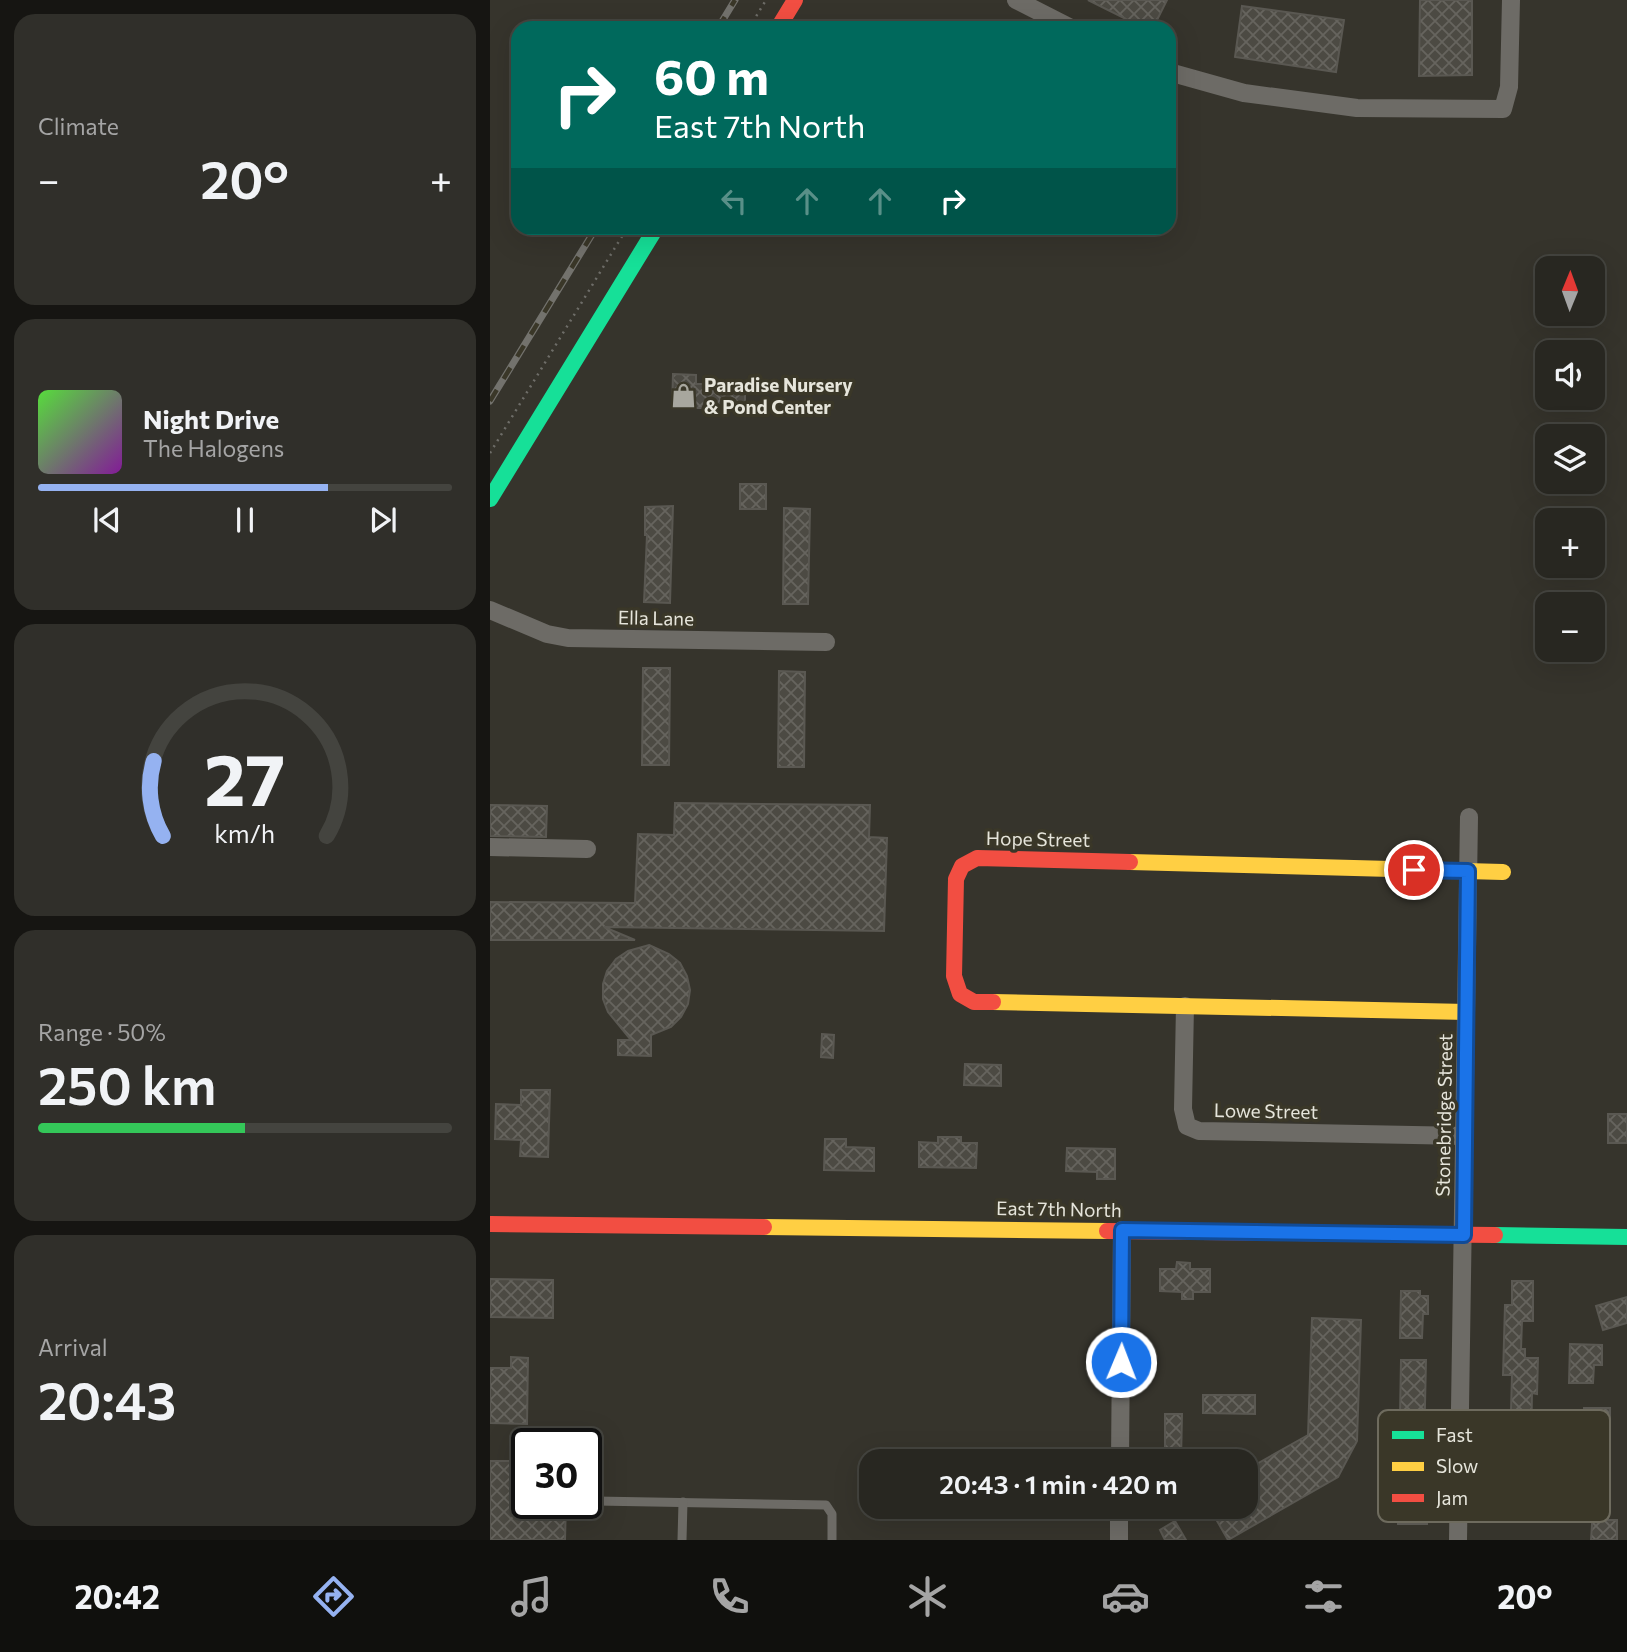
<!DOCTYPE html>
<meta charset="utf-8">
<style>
:root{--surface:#282721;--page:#302f2a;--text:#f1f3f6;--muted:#a5a5a5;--line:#44443f;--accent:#95b2f1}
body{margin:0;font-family:Commissioner,sans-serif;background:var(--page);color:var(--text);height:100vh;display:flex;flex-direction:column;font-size:26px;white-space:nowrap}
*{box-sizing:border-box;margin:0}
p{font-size:23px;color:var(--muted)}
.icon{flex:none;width:38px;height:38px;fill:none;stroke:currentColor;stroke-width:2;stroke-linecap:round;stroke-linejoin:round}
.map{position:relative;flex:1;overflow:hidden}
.drawer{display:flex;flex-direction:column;gap:14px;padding:14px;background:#161512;width:490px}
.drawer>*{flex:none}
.hud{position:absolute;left:21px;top:21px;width:665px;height:214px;border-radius:21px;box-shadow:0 7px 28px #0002,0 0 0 2px var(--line);background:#00695c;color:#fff;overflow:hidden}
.needle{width:46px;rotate:1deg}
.fabs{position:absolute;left:1045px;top:256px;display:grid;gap:14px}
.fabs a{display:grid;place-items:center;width:70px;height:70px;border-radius:14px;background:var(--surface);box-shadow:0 7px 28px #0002,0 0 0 2px var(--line);font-size:35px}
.speed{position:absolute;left:21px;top:1428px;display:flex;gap:14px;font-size:35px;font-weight:700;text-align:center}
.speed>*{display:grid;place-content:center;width:91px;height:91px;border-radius:50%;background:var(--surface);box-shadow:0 7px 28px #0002,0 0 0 2px var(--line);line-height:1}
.speed .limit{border:4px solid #111;border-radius:10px;background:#fff;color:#111}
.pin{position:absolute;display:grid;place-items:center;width:60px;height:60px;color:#fff;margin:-30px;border:4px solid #fff;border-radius:50%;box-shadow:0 2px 7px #0007}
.me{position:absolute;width:77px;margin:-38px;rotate:1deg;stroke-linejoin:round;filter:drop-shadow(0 0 5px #0008)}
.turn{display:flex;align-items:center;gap:24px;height:147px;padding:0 28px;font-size:32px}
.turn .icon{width:91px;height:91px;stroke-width:2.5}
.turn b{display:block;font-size:49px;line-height:60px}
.lanes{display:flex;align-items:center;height:66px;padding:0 28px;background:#0003;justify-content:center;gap:35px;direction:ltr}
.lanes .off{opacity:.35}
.big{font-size:52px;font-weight:600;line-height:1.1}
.drawer .card{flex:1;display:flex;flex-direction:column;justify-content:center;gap:10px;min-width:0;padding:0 24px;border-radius:21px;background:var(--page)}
.drawer .dial{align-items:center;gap:0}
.dial svg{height:182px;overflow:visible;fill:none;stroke:var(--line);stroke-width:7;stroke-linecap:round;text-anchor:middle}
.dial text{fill:var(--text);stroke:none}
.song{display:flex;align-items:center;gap:21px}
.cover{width:84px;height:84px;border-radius:10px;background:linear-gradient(135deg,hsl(110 70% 55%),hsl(290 70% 35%))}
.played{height:7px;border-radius:4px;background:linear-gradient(90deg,var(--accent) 70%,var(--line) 70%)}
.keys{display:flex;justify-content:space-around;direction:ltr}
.heat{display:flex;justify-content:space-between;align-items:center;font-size:38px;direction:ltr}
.charge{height:10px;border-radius:5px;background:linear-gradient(90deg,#34c759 50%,var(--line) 0)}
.trip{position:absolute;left:369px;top:1449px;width:399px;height:70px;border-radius:21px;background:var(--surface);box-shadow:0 7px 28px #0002,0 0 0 2px var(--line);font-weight:600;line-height:70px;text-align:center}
.dock{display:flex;height:112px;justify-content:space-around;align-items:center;background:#10100d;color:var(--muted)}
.dock .icon{width:49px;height:49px}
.dock .on{color:var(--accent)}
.dock b{font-size:32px;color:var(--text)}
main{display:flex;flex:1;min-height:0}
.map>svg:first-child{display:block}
.building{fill:url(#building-cross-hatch);stroke:#5a5852;stroke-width:2}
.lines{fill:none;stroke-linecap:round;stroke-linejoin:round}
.path{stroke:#6e6d68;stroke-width:2.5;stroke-dasharray:2 5;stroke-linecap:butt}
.lane{stroke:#6d6b66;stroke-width:9}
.street{stroke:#6d6b66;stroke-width:18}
.fast{stroke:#16e098;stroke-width:16}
.slow{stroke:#ffcf43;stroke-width:16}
.jam{stroke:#f24e42;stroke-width:16}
.rail-casing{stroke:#73726d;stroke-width:7}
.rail{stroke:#3a3728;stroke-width:4.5;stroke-dasharray:13;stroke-linecap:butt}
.route-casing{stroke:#114b97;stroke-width:18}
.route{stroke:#1a73e8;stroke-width:12}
.labels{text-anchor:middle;stroke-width:7;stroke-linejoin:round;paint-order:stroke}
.poi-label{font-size:19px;font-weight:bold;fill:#e6e5db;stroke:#3a3728;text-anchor:start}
.street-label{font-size:19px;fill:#e6e5db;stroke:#3a3728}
.key{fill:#3a3728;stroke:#6e6b5e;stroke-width:2}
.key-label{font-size:19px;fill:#e6e5db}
</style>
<main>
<section class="drawer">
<div class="card"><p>Climate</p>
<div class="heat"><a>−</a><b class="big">20°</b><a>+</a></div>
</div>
<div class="card">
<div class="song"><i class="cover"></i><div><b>Night Drive</b><p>The Halogens</p></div></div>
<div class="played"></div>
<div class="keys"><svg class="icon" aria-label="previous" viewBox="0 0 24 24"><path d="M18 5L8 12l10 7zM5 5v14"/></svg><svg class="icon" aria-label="pause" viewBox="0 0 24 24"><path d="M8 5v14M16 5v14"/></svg><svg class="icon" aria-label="next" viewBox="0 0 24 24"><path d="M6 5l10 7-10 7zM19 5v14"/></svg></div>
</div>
<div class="card dial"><svg viewBox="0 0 100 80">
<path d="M14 69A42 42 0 1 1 86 69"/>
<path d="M14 69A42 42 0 0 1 10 36" stroke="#95b2f1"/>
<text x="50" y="56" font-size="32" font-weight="700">27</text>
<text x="50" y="72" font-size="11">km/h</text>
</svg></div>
<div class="card"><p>Range · 50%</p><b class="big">250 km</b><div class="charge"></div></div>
<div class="card"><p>Arrival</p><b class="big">20:43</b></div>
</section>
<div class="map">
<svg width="1137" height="1540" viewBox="0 0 1137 1540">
<defs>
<pattern id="building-cross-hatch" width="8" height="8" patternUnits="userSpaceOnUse" patternTransform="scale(1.75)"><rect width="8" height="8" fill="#4c4a43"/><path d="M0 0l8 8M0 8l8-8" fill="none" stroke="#66645e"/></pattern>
</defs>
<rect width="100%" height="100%" fill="#36342c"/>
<g class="building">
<polygon points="598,0 677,0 663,28 654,28"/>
<polygon points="930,0 982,0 982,75 929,76"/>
<polygon points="752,6 854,20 846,72 745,57"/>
<polygon points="183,374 206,375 206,384 255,384 255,408 182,408"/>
<rect x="250" y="484" width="26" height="25"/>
<polygon points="183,506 180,603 154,602 157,535 155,535 155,507"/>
<polygon points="294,508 320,509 318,604 293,604"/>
<polygon points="153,668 180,668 179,765 152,765"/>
<polygon points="289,671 315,672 314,767 288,767"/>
<polygon points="185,803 380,805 379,837 397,838 394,931 114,927 145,940 0,940 0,902 145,903 148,834 184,835"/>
<polygon points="0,805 57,806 56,837 0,836"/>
<polygon points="159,945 179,954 190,963 197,976 200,990 198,1004 191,1017 181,1027 161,1035 161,1056 128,1055 128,1040 141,1040 118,1012 113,999 113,984 117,971 126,959 138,951"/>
<polygon points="332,1034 344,1035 343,1058 331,1057"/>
<polygon points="475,1064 511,1065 511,1086 474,1085"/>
<polygon points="31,1090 60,1090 58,1157 30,1156 31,1140 5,1139 6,1104 31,1105"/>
<rect x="1118" y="1114" width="19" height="29"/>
<polygon points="448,1137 471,1137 471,1143 487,1143 486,1168 429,1167 429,1142 448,1143"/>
<polygon points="335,1139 356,1139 356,1147 384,1148 384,1171 334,1170"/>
<polygon points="577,1148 625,1149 625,1179 607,1179 607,1172 576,1171"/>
<polygon points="687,1262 700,1263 700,1269 720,1269 720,1292 703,1292 703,1299 692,1299 692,1292 670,1291 670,1269 686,1269"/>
<polygon points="0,1279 63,1280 63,1318 0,1317"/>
<polygon points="1022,1281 1043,1281 1043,1321 1032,1321 1031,1349 1035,1349 1035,1358 1048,1358 1047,1394 1042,1393 1041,1448 1014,1448 1014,1422 1018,1422 1018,1410 1021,1410 1022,1375 1013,1375 1015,1305 1022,1305"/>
<polygon points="911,1291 930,1291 930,1296 938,1296 938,1314 933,1314 932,1338 910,1338"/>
<polygon points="1137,1297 1137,1323 1113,1330 1106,1306"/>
<polygon points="822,1318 871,1320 867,1441 848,1477 738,1540 719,1507 756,1507 756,1470 818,1435"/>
<polygon points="1080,1344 1112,1345 1112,1365 1104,1365 1103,1383 1079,1383"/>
<polygon points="21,1357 38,1358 37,1424 0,1423 0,1368 21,1368"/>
<polygon points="911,1360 936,1360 933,1494 937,1494 937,1524 908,1524"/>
<polygon points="713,1395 765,1395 765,1414 713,1413"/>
<polygon points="1094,1408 1120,1408 1120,1446 1093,1445"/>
<polygon points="675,1414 692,1414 691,1461 675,1461"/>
<polygon points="0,1461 37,1461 37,1503 76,1503 75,1540 0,1540"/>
<polygon points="1090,1468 1114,1468 1114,1491 1119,1491 1118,1520 1127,1520 1127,1540 1101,1540 1103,1509 1089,1509"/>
<polygon points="685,1521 696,1540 675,1540 670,1530"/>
</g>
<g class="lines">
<g class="path">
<polyline points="259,28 276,0"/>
<polyline points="0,453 137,228"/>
</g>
<g class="lane">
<polyline points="106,1501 336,1505 342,1514 342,1540"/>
<polyline points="192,1540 193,1502"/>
</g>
<g class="street">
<polyline points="526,0 581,28"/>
<polyline points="679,72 754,93 867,108 1013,109 1019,87 1021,0"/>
<polyline points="0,610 57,634 78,638 336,642"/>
<polyline points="0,847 97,849"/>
<polyline points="695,1006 693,1109 697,1126 709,1131 975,1136"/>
<polyline points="630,1461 632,1230"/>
<polyline points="629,1540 629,1507"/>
<polyline points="968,1540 979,817"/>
</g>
<g class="fast">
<polyline points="0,499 166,228"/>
<polyline points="1005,1235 1137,1237"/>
</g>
<g class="slow">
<polyline points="640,862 1013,872"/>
<polyline points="503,1002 977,1012"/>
<polyline points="274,1227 617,1231"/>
</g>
<g class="jam">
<polyline points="288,28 305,0"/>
<polyline points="503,1002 484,1002 470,994 464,976 466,879 472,866 487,858 640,862"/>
<polyline points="0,1224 274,1227"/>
<polyline points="617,1231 1005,1235"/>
</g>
<defs>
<g id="rail">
<polyline points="228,28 245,0"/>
<polyline points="0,401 106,228"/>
</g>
</defs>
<use href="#rail" class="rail-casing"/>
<use href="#rail" class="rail"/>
</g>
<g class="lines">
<defs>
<polyline id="route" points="631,1362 632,1230 974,1235 978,871 924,870"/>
</defs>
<use href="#route" class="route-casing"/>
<use href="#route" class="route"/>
</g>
<defs>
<symbol id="shop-bare" viewBox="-9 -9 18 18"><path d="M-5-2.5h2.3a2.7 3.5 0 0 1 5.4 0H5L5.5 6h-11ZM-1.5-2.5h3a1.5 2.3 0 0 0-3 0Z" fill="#a8a79e" stroke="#3a3728" stroke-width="2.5" paint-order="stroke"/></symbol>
</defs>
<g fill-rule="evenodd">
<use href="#shop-bare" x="176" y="378" width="35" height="35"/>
</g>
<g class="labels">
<g class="poi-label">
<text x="214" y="392">Paradise Nursery<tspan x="214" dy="22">&amp; Pond Center</tspan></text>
</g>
<g class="street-label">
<text transform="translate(166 618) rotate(1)" y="7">Ella Lane</text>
<text transform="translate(548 839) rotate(1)" y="7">Hope Street</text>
<text transform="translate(776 1111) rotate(1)" y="7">Lowe Street</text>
<text transform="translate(954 1115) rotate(-89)" y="7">Stonebridge Street</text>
<text transform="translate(569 1209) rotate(1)" y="7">East 7th North</text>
</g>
</g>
<rect x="888" y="1410" width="232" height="112" rx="10" class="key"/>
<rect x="902" y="1431" width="32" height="8" fill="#16e098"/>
<rect x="902" y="1462" width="32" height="9" fill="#ffcf43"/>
<rect x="902" y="1494" width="32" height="8" fill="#f24e42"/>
<g class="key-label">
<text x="946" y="1442">Fast</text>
<text x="946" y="1473">Slow</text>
<text x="946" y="1505">Jam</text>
</g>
</svg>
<div class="fabs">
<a><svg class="needle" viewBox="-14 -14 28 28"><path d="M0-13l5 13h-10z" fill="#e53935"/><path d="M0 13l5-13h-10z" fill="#a5a5a5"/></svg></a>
<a><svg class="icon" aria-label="sound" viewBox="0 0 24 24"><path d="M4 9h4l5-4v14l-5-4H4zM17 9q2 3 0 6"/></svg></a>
<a><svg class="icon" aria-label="layers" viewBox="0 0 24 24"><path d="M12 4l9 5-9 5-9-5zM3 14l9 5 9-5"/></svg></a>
<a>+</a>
<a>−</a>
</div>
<div class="speed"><div class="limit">30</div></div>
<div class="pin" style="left:924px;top:870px;background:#d93025"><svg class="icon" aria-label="arrive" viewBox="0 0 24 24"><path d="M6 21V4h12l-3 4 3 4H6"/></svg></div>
<svg class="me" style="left:631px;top:1362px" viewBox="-20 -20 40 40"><circle r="17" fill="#1a73e8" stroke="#fff" stroke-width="3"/><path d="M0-11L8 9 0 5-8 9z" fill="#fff"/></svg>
<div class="trip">20:43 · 1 min · 420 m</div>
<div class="hud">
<div class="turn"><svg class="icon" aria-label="right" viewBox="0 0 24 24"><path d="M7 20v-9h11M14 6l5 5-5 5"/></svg><div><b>60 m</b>East 7th North</div></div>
<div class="lanes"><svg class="icon off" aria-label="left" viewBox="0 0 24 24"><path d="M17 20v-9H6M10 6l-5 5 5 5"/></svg><svg class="icon off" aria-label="ahead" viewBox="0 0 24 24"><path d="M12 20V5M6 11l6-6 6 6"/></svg><svg class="icon off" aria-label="ahead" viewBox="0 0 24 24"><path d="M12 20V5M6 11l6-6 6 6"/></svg><svg class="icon" aria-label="right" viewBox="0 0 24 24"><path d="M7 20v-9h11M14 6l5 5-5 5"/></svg></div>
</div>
</div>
</main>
<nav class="dock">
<b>20:42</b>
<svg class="icon on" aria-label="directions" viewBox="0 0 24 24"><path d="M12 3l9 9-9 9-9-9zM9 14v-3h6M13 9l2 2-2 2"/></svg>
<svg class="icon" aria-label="music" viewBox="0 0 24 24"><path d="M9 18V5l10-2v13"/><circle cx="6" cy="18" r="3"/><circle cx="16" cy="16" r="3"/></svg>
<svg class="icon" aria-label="phone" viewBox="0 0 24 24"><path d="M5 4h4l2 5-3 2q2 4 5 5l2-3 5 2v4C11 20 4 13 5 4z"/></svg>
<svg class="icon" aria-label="climate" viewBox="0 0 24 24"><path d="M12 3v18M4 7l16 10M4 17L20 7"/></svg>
<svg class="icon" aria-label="car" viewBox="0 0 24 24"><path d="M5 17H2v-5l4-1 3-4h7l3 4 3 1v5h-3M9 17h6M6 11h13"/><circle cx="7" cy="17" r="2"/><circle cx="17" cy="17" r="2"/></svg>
<svg class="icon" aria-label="filters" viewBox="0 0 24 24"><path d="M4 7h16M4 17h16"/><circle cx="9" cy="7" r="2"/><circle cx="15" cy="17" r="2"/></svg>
<b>20°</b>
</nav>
